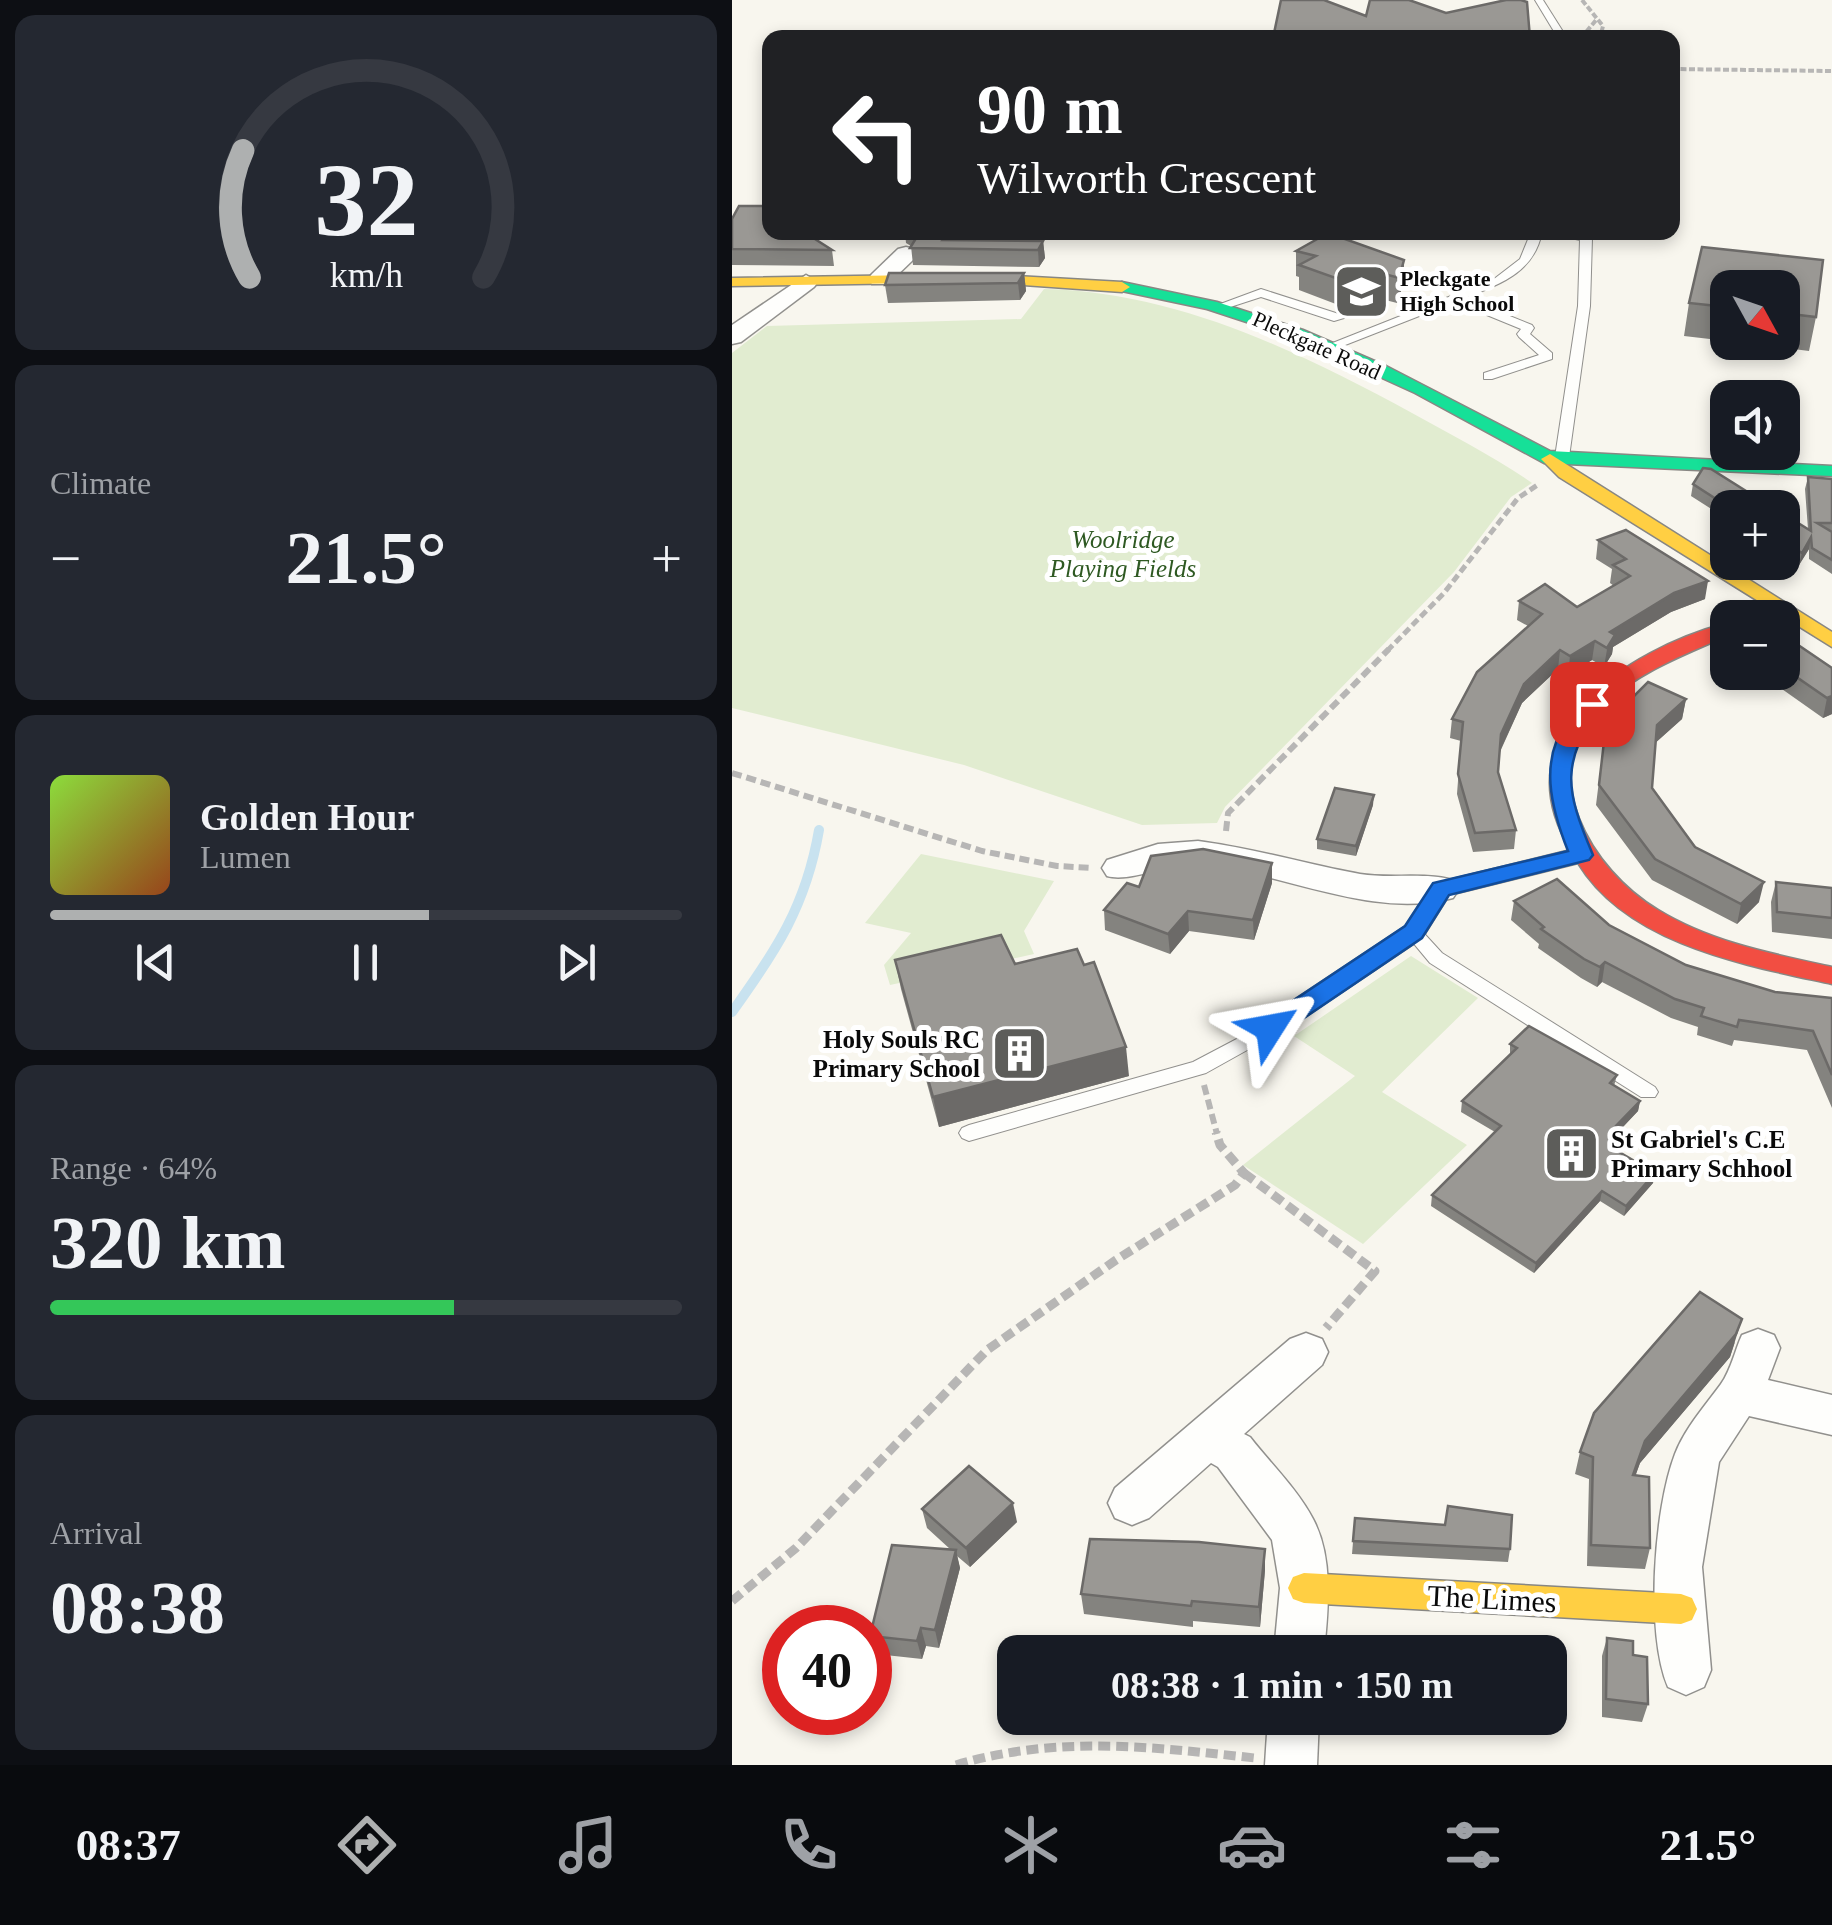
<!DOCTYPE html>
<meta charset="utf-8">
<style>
:root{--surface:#171b24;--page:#242831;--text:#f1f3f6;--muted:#9ea1a6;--line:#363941;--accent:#aeb0b0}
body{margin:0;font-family:Georgia,serif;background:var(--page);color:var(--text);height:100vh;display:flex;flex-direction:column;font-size:38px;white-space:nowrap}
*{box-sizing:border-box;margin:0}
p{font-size:32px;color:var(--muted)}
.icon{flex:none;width:55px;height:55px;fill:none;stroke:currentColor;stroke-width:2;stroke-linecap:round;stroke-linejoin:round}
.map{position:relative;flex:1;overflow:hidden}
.sheet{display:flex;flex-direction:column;gap:15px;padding:15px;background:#0d0f14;width:732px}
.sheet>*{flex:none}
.top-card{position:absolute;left:30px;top:30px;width:918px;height:210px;border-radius:20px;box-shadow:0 5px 15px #0003;background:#202124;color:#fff;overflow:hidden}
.needle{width:65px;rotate:130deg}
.fabs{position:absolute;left:978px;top:270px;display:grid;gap:20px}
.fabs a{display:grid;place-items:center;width:90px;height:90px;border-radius:20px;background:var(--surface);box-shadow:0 5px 15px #0003;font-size:50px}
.speed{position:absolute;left:30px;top:1605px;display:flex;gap:20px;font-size:50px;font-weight:700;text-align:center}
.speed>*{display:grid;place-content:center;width:130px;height:130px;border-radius:50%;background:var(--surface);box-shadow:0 5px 15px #0003;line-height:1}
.speed .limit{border:15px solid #d22;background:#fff;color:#111}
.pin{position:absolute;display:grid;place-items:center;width:85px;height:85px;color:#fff;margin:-42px;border-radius:20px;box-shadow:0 5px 15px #0006}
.me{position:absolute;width:110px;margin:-55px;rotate:56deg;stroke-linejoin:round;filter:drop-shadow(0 0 8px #0008)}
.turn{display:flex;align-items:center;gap:35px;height:210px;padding:0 50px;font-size:45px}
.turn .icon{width:130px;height:130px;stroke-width:2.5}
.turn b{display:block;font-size:70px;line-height:85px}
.big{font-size:75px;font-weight:600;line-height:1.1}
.sheet .widget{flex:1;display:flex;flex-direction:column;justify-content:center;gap:15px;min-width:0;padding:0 35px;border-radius:20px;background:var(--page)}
.sheet .dial{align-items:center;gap:0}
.dial svg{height:260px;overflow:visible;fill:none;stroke:var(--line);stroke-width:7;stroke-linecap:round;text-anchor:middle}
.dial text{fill:var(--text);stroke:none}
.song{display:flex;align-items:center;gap:30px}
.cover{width:120px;height:120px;border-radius:15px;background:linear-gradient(135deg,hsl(90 70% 55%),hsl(20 70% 35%))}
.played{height:10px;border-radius:5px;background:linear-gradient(90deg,var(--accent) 60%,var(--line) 60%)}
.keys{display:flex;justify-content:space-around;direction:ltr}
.heat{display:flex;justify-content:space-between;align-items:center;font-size:55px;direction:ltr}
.charge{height:15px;border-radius:8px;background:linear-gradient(90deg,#34c759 64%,var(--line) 0)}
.trip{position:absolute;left:265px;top:1635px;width:570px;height:100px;border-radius:20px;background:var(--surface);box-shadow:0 5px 15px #0003;font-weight:600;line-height:100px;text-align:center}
.dock{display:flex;height:160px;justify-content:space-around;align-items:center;background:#090b0e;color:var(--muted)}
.dock .icon{width:70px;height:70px}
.dock .selected{color:var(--accent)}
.dock b{font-size:45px;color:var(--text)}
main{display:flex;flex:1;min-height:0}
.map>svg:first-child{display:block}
.green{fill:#e1ecd0}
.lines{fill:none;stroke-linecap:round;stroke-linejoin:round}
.stream{stroke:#c8e2ef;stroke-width:10}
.lane-casing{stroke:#91908d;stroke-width:2}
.street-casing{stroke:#91908d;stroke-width:3}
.fast-casing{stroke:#888783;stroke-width:3}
.slow-casing{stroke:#888783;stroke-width:3}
.jam-casing{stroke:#888783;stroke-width:3}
.path-far3{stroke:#b7b6b5;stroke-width:4;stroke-dasharray:6 2.5;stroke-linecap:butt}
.path-far2{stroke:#b7b6b5;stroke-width:5;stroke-dasharray:8 4;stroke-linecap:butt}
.path-far1{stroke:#b7b6b5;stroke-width:6;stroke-dasharray:10 5;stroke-linecap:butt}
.path{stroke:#b7b6b5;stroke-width:9;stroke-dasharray:12 6;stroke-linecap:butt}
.lane{fill:#fefefc;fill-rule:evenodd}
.street{fill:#fefefc;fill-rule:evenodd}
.fast{fill:#16e098;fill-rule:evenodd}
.slow{fill:#ffcf43;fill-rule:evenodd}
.jam{fill:#f24e42;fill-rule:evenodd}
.wall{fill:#84837f}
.shaded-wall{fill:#6c6a68}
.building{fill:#9a9894;stroke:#6c6a68;stroke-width:2.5}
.route{fill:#1a73e8;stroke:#114b97;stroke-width:2.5}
.labels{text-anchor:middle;stroke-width:10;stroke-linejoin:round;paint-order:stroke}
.far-poi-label{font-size:22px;font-weight:bold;fill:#0a0a0a;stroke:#fff;text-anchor:start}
.far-street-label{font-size:22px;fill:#0a0a0a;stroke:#fff}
.park-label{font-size:25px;font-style:italic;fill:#2e5922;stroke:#fff}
.poi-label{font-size:25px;font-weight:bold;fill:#0a0a0a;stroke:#fff;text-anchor:end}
.near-street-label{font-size:30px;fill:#0a0a0a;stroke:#fff}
</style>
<main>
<section class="sheet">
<div class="widget dial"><svg viewBox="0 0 100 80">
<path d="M14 69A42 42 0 1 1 86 69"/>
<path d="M14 69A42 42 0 0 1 12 30" stroke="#aeb0b0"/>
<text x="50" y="56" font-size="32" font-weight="700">32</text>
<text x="50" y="72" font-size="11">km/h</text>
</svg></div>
<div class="widget"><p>Climate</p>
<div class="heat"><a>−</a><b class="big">21.5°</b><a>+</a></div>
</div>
<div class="widget">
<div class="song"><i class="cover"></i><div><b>Golden Hour</b><p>Lumen</p></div></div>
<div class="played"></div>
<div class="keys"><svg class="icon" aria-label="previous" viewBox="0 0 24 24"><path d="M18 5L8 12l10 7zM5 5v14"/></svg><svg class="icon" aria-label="pause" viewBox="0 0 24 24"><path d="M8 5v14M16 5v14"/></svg><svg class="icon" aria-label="next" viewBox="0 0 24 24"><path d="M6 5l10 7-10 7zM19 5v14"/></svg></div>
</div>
<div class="widget"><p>Range · 64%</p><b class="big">320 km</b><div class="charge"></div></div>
<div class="widget"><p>Arrival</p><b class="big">08:38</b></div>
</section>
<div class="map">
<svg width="1100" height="1765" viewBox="0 0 1100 1765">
<rect width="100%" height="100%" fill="#f8f6ee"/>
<g class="green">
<path d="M 312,289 C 445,292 566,351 680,413 C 721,436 763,457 800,483 L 779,497 L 722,572 L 493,807 L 485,823 L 410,825 L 232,765 L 0,708 L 0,353 L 35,326 L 289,319 Z"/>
<polygon points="189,854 322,881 292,931 302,954 158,985 152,965 179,933 133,923"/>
<polygon points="679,956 746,998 650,1092 735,1145 631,1244 511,1165 623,1076 562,1036"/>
</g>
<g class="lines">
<path class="stream" d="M 0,1012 C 44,951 74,906 87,830"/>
<defs>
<g id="lane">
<polygon points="803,0 811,0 835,38 826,38"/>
<path d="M 799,232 L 810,232 C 802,273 768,284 733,298 L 800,325 L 802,328 L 798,334 L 820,353 L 820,359 L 760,379 L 752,379 L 752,373 L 807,355 L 787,337 L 785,334 L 789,329 L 723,302 L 603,349 L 593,346 L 762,279 L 788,259 Z"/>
<polygon points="811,232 840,232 860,238 858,306 837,457 830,461 823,457 846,306 848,240"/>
<polygon points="529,289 610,315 612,318 602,321 529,297 489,310 483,306"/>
<polygon points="682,927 688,929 710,953 923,1087 926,1092 923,1097 909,1097 698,963 673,933"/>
<polygon points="537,1022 544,1024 546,1029 544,1034 474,1073 237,1141 230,1138 227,1133 230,1128 237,1125 461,1062"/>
</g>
<g id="street">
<polygon points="174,247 182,249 185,254 182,259 156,284 140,284 136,279 140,274 166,249"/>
<polygon points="74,275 86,282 82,287 9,342 0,344 0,325"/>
<path d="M 466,841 C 521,848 573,864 628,874 C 658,879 692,872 721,880 L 727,889 L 721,898 C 641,920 552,873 472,865 C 439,862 398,883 375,876 L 370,868 L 375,860 L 426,844 Z"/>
<path d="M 1026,1329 L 1042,1335 L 1048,1348 L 1036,1380 L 1100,1395 L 1100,1435 L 1017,1416 L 987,1462 L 970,1567 L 979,1670 L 972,1687 L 954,1695 L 936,1687 C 913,1633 922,1509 943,1454 C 953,1428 973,1406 989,1384 C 999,1370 1003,1350 1010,1335 Z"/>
<path d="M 574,1333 L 590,1339 L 596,1352 L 590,1365 L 512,1434 L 518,1437 C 539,1464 566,1490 581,1519 C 602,1558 596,1611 592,1652 L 542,1652 L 548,1588 L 540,1540 L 486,1467 L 479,1463 L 417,1518 L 400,1525 L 383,1518 L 376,1503 L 383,1488 L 558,1339 Z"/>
<polygon points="536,1718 587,1718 585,1765 533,1765"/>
</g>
<polygon id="fast" points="390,282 485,302 571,330 654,366 818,451 1100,466 1100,476 812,463 683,393 560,337 475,309 385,290 385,284"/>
<g id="slow">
<polygon points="248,274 390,282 398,287 390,292 248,282 0,286 0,278"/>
<polygon points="818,454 1100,632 1100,647 827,477 809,459"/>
<polygon points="572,1573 949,1594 960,1598 965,1609 960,1620 949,1624 572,1603 561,1599 556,1588 561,1577"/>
</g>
<path id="jam" d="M 995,623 L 995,636 C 951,655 904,673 869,707 C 800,773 860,871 926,910 C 978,942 1040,954 1100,967 L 1100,984 C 1014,965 896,945 846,863 L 717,895 L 690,938 L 547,1034 L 529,1034 L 526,1028 L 529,1022 L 674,926 L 701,884 L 839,850 C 767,732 895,650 995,623 Z"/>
</defs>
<use href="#lane" class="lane-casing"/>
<use href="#street" class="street-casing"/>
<use href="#fast" class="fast-casing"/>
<use href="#slow" class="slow-casing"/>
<use href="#jam" class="jam-casing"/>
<g class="path-far3">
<polyline points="850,0 871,26 868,38"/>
<polyline points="849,38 865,19"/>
<polyline points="940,69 1100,71"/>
</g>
<polyline class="path-far2" points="655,651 712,593 786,498 807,484"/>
<g class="path-far1">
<polyline points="0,773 250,851 325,866 361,868"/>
<polyline points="494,831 496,813 657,649"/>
<polyline points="472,1085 485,1134"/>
</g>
<g class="path">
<polyline points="512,1173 643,1271 594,1328"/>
<polyline points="0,1601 64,1548 255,1350 384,1260 503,1185 512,1173 488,1145 484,1132"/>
<path d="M 224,1765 C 324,1735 421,1747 523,1758"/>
</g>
<use href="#lane" class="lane"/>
<use href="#street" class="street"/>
<use href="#fast" class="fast"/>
<use href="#slow" class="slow"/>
<use href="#jam" class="jam"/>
</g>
<g class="wall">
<polygon points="0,219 100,250 102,266 0,265"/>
<polygon points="173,232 222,232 223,240 311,241 313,258 307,267 181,265 179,246 174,243"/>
<polygon points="970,247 1091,260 1084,317 1077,351 1007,342 1050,342 1050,288 995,288 995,341 952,336 957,303"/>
<polygon points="564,251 672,260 671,285 665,303 630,294 609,306 567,290 567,277 564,276"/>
<polygon points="292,273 294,291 288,300 156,303 153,285"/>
<polygon points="1076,477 1100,479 1100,574 1077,559 1077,549 1067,565 1050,554 1050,513 1076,529 1073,489"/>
<polygon points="961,484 1041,508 995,508 995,519 959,496"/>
<polygon points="866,540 973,599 939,612 881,647 880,654 872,667 860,660 836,675 826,669 790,703 768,752 766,772 784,830 782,849 741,852 725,794 729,741 718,738 720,719 796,626 785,620 787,601 845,607 882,586 878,583 880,569 864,559"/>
<polygon points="1050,634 1100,668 1100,714 1091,718 1026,672 1050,672"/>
<polygon points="954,699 950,719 923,743 920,788 963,847 1027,902 1005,924 920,880 864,805 874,724"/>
<polygon points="641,805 624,856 585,849 585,839"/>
<polygon points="540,863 540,883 522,940 457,931 438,954 373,930 372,910 407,887"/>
<polygon points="1044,882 1100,888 1100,939 1040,932 1039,902"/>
<polygon points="782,901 877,925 954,965 1043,992 1100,998 1100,1108 1075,1050 1002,1040 1000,1046 965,1035 966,1027 939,1018 870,982 865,987 849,978 806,948 807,944 779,920"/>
<polygon points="163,960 283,964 397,1076 207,1127 169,989"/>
<polygon points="778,1044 885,1075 882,1086 908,1101 906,1111 883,1135 890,1140 886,1151 923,1173 921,1183 892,1216 868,1201 802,1273 699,1206 700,1195 763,1132 729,1112 730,1101 778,1055"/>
<polygon points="1003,1342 998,1357 908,1463 903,1476 918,1548 913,1569 855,1566 857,1479 843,1474 848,1452"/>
<polygon points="190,1509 285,1522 238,1567 225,1556 228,1568 207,1648 194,1646 190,1659 144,1654 138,1636 218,1549 195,1528"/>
<polygon points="623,1518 778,1549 776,1562 620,1554"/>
<polygon points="533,1549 533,1570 528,1627 461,1621 461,1627 352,1614 349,1594"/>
<polygon points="875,1638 901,1655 916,1704 910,1722 870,1717 870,1656"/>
</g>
<g class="shaded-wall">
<polygon points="219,232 222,232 223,247 211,240"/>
<polygon points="311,241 313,258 307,267 306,250"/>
<polygon points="672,260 671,285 665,303 667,278"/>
<polygon points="631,268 630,294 609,306 609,280"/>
<polygon points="292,273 294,291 288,300 286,283"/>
<polygon points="1079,537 1077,549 1067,565 1070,553"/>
<polygon points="976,581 973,599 939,612 881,647 880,654 872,667 878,632 942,593"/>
<polygon points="863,641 860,660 836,675 838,656"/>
<polygon points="828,650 826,669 790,703 767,753 769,734 792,684"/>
<polygon points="1100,696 1100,714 1091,718 1095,698"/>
<polygon points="954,699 950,719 921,745 925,725"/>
<polygon points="642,795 641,805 624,856 624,846"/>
<polygon points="540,863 540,883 522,940 521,920"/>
<polygon points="1032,882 1027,902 1005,924 1009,904"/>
<polygon points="456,911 457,931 438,954 436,934"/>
<polygon points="873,962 870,982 865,987 868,967"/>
<polygon points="394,1047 397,1076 207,1127 201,1097"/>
<polygon points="908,1101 906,1111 876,1143 878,1132"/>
<polygon points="923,1173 921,1183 892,1216 894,1206"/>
<polygon points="870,1191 868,1201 802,1273 804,1263"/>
<polygon points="1010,1319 998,1357 908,1463 896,1497 901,1475 913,1441"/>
<polygon points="281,1503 285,1522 238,1567 234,1548"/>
<polygon points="533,1549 533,1570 528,1627 527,1607"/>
<polygon points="224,1550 228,1568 207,1648 203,1630"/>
<polygon points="189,1628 194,1646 190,1659 185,1641"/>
</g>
<g class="building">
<polygon points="549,0 592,0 634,16 638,0 677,0 714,13 774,0 789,0 795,2 798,38 541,38"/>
<polygon points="7,206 30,206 38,211 38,232 72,232 100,250 0,249 0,219"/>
<polygon points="182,232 219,232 211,240 311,241 306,250 178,248 186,235"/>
<polygon points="596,233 672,260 667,278 631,268 609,280 567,265 584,256 564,251"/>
<polygon points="970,247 1091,260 1084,317 1050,313 1050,288 995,288 995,307 957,303"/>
<polygon points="157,273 292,273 286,283 153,285"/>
<polygon points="971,468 979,469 1041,508 998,508 961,484"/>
<polygon points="1076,477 1100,479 1100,523 1085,523 1100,532 1100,560 1080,548 1079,537 1070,553 1050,540 1050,513 1079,531"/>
<polygon points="894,530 976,581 942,593 878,632 883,635 875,648 863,641 838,656 828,650 792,684 769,734 766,772 784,830 743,833 726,774 731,722 720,719 745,672 810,614 787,601 813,584 845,607 898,576 881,565 894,559 866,540"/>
<polygon points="1050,634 1100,668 1100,696 1095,698 1050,667"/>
<polygon points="916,682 954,699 925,725 920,788 963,847 1032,882 1009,904 923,859 867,785 874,724"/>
<polygon points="603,788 642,795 624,846 585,839"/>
<polygon points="471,849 540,863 521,920 456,911 436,934 372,910 395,883 407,887 419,856"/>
<polygon points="825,879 877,925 954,965 1043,992 1100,998 1100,1075 1081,1031 1007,1020 1005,1027 969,1016 972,1008 943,999 873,962 868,967 852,959 809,929 812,927 782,901"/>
<polygon points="1044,882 1100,888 1100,918 1045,912"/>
<polygon points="269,935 283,964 345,949 352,965 362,962 394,1047 201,1097 163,960"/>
<polygon points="797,1026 885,1075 878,1083 908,1101 878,1132 890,1140 882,1149 923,1173 894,1206 870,1191 804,1263 700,1195 769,1126 730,1101 785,1048 778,1044"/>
<polygon points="968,1292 1010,1319 1004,1334 913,1441 901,1475 917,1477 918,1548 859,1545 861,1457 848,1452 862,1413"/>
<polygon points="237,1466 281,1503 234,1548 190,1509"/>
<polygon points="716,1506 780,1515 778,1549 621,1541 623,1518 713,1525"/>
<polygon points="358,1539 467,1542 533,1549 527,1607 460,1601 459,1606 349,1594"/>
<polygon points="160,1545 224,1550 203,1630 189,1628 185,1641 138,1636"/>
<polygon points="875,1638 901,1641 901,1655 915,1657 916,1704 874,1699"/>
</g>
<path class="route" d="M 860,697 L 870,704 C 828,763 833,789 861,855 L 857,860 L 717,895 L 690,938 L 547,1035 L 529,1035 L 526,1028 L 529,1022 L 673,926 L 701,883 L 836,851 C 819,808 806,759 837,719 C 844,710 849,701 860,697 Z"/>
<defs>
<symbol id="school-square" viewBox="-11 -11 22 22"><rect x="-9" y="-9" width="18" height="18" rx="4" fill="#5d5d5a" stroke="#fff"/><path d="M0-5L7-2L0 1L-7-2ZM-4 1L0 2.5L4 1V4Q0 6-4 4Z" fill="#fff"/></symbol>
<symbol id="building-square" viewBox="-11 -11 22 22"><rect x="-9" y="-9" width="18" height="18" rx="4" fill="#5d5d5a" stroke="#fff"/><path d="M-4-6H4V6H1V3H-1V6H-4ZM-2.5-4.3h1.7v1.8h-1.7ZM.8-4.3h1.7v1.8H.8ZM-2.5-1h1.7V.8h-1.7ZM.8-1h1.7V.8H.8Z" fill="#fff"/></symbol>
</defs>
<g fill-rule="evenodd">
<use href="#school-square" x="598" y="260" width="63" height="63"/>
<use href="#building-square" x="256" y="1022" width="63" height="63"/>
<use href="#building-square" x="808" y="1122" width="63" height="63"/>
</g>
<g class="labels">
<g class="far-poi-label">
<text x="668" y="286">Pleckgate<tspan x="668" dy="25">High School</tspan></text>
</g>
<g class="far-street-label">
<text transform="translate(585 345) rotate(24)" y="8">Pleckgate Road</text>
</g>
<g class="park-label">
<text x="391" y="548">Woolridge<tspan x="391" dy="29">Playing Fields</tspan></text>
</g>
<g class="poi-label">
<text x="248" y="1048">Holy Souls RC<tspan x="248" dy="29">Primary School</tspan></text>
<text x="879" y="1148" text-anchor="start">St Gabriel's C.E<tspan x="879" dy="29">Primary Schhool</tspan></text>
</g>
<g class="near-street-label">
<text transform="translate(760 1599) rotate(3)" y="10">The Limes</text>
</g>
</g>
</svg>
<div class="fabs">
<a><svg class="needle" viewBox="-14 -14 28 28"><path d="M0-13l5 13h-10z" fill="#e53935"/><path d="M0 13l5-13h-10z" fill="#9ea1a6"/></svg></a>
<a><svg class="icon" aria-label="sound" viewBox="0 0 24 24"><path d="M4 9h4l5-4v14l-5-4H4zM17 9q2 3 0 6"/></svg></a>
<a>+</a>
<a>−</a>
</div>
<div class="speed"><div class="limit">40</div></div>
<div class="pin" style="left:860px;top:704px;background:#d93025"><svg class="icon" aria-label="arrive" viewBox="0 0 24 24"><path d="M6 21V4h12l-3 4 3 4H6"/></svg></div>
<svg class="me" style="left:538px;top:1028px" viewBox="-20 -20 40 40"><path d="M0-17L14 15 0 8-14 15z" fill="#1a73e8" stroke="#fff" stroke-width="4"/></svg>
<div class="trip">08:38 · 1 min · 150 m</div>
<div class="top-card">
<div class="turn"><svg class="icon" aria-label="left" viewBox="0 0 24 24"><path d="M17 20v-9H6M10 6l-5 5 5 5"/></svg><div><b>90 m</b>Wilworth Crescent</div></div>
</div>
</div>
</main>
<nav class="dock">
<b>08:37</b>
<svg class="icon selected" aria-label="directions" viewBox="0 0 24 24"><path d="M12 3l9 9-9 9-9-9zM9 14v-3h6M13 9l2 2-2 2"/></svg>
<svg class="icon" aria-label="music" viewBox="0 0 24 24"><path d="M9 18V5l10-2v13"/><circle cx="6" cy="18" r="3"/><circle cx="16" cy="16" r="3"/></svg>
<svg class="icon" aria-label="phone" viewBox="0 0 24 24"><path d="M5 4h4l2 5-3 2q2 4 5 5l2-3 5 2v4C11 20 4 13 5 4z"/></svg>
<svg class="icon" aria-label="climate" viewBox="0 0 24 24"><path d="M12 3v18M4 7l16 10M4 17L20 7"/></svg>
<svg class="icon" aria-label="car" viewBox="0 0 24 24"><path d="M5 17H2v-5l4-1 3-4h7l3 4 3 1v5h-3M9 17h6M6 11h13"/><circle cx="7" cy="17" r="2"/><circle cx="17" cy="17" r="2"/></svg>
<svg class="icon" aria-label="filters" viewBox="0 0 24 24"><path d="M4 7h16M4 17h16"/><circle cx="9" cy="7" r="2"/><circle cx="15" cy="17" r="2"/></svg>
<b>21.5°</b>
</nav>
